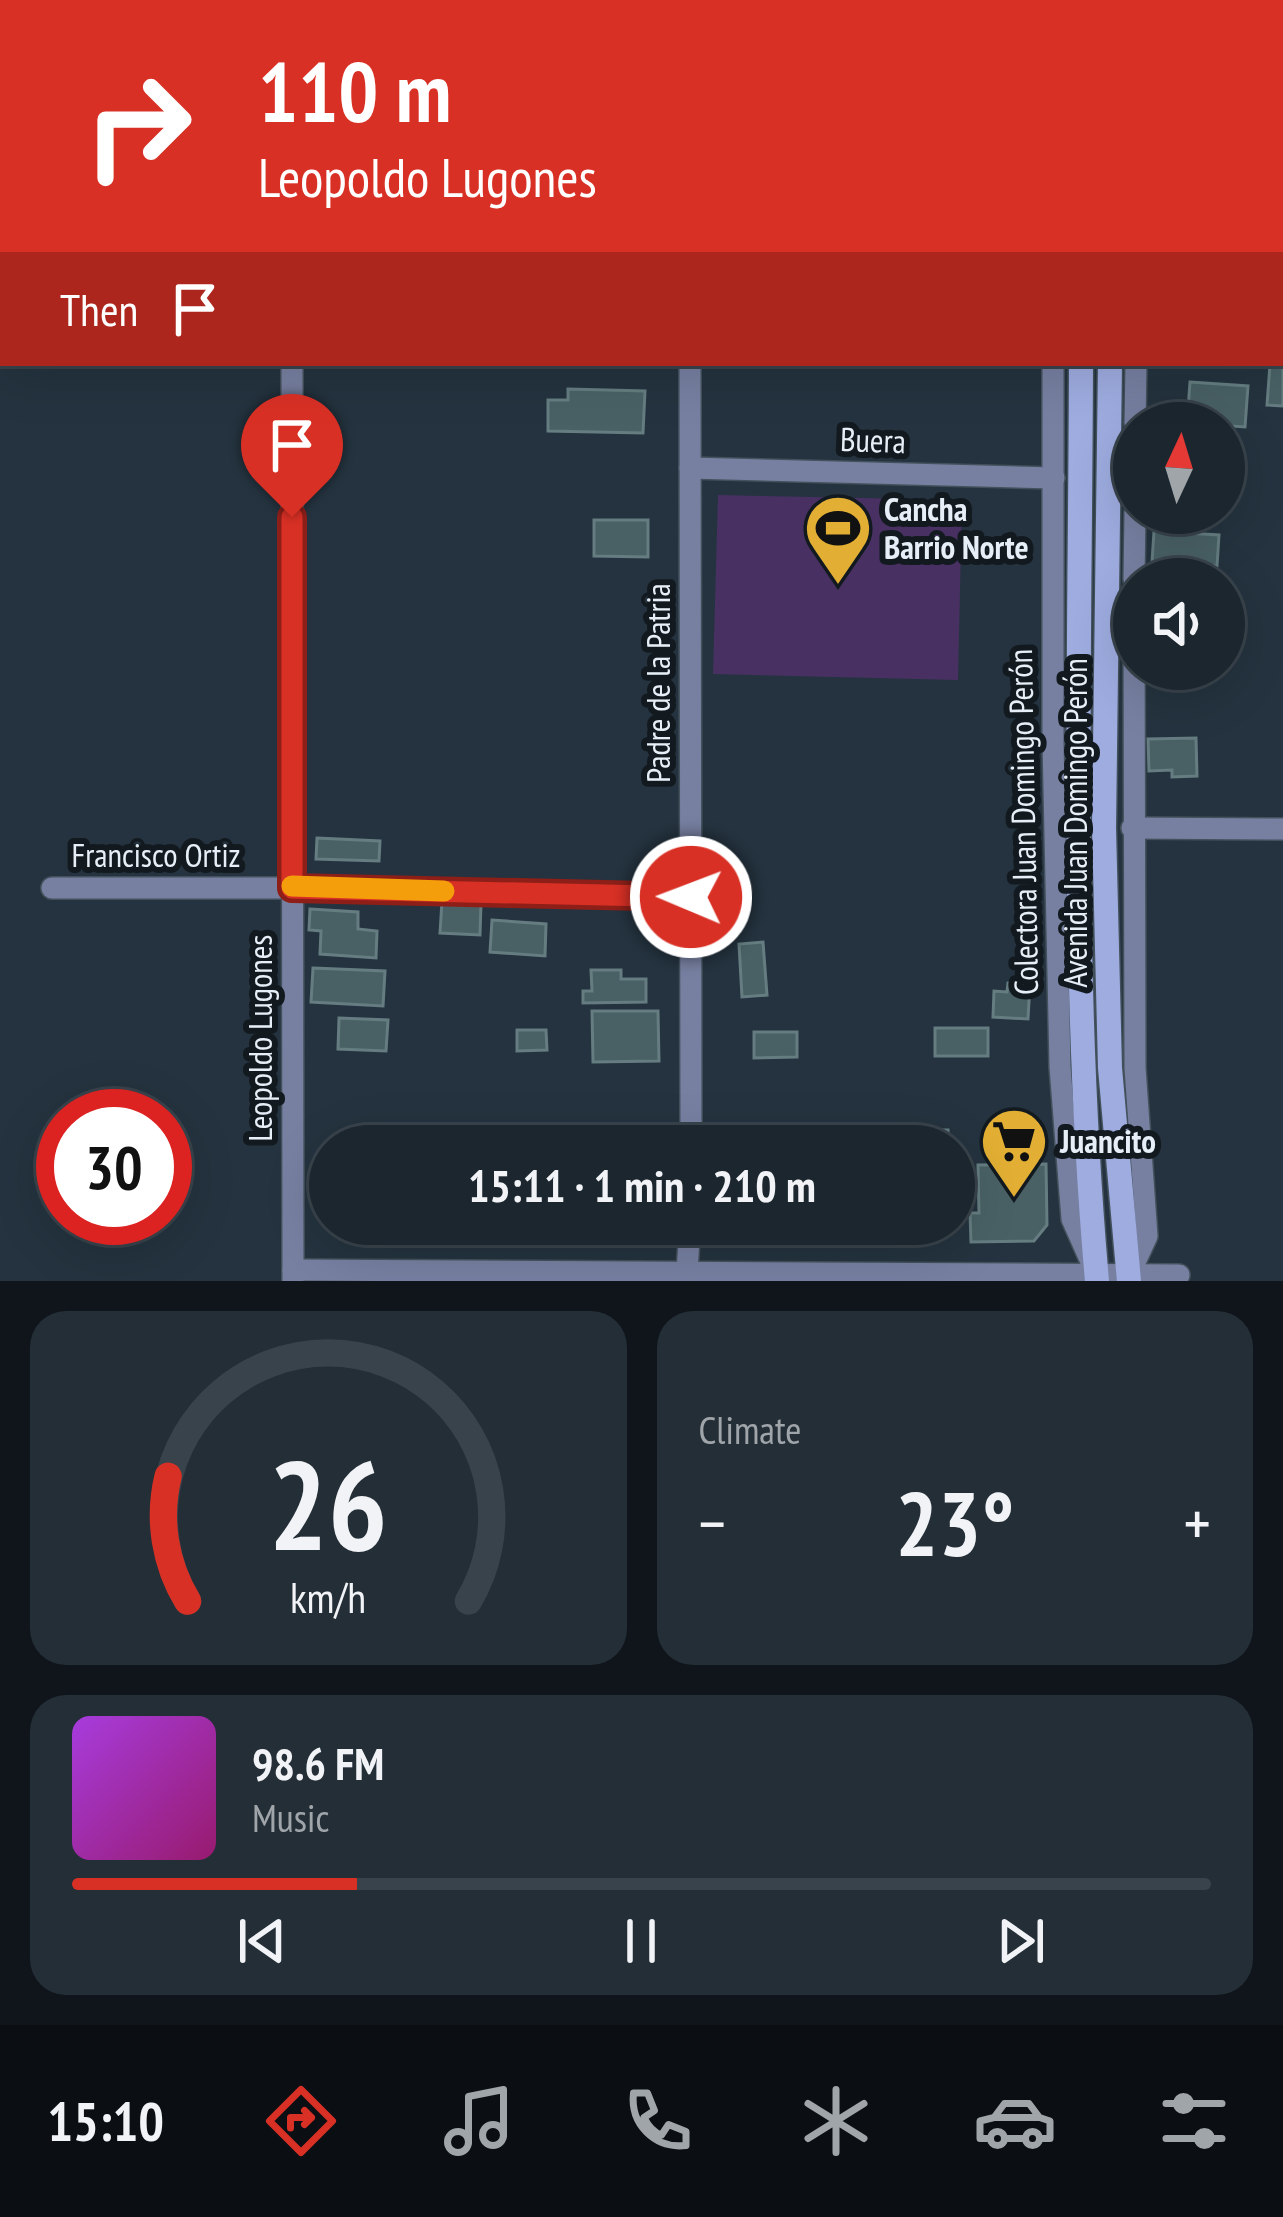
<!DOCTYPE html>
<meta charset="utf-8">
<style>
:root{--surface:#1b262f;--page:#242e37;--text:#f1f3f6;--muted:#a0a5aa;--line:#39434b;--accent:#d93025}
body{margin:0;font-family:"PT Sans Narrow",sans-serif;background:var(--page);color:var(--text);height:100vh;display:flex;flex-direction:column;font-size:45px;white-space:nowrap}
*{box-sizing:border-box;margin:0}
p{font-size:39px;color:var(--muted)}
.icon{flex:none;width:66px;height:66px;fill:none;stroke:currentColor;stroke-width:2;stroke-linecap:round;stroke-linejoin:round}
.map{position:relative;height:1281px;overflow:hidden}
.side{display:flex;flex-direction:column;gap:30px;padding:30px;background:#0f151a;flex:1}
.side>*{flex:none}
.top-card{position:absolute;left:0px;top:0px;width:1284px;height:366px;box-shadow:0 12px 48px #0002,0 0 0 3px var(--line);background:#d93025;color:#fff;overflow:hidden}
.needle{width:78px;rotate:4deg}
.buttons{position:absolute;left:1113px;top:402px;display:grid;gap:24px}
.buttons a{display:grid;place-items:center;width:132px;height:132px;border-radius:50%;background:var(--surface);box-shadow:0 12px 48px #0002,0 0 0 3px var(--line);font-size:60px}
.speed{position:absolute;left:36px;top:1089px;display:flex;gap:24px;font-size:60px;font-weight:700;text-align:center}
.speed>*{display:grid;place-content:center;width:156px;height:156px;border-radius:50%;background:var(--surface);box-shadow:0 12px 48px #0002,0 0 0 3px var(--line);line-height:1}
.speed .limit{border:18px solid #d22;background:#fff;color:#111}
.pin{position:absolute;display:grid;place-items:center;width:102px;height:102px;color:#fff;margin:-123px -51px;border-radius:50% 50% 50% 0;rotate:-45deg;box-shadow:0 0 12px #0007}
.pin .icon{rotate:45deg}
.me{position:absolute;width:132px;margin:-66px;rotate:271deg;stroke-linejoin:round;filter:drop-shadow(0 0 9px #0008)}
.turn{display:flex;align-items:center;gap:42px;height:252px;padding:0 60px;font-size:54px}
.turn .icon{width:156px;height:156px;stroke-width:2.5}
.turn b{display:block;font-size:84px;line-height:102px}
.then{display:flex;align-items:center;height:114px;padding:0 60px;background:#0003;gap:24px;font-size:45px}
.big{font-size:90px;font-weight:700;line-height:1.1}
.side .tile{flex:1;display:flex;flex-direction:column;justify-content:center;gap:18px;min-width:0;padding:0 42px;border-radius:36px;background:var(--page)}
.side .dial{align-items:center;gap:0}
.dial svg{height:312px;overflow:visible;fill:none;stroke:var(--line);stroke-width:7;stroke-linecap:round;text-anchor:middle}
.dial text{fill:var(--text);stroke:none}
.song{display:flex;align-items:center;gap:36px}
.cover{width:144px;height:144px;border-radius:18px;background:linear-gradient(135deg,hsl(280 70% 55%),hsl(320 70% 35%))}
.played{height:12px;border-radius:6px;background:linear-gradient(90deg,var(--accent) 25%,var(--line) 25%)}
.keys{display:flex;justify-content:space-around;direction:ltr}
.heat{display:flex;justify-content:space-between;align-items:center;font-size:66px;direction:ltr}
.side .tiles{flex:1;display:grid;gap:30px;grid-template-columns:1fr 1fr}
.tile:last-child{grid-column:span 2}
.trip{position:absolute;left:309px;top:1125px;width:666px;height:120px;border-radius:60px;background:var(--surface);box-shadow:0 12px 48px #0002,0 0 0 3px var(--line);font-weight:700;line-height:120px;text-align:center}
.tabs{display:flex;height:192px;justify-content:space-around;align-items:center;background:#0b0f13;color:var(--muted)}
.tabs .icon{width:84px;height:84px}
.tabs .selected{color:var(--accent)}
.tabs b{font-size:54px;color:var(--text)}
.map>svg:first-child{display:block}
.green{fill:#483162}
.building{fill:#496165;stroke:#657d81;stroke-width:3}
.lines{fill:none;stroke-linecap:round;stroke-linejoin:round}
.street-casing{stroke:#43515c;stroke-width:24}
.secondary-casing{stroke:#43515c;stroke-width:27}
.street{stroke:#7780a1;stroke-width:21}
.secondary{stroke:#9eace0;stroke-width:24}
.route-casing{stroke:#8d1f18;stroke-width:30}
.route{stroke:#d93025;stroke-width:21}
.slow{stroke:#f59e0b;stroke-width:21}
.labels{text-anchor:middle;stroke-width:12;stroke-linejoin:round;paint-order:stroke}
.street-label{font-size:33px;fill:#e6eff7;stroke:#131a1f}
.poi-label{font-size:33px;font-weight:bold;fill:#e6eff7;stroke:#131a1f;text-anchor:start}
</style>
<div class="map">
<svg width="1283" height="1281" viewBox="0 0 1283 1281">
<rect width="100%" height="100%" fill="#24333f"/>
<polygon class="green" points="718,495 962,500 958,680 713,674"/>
<g class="building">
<polygon points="1270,364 1283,365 1283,406 1267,405"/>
<polygon points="1190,382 1248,386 1245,427 1187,423"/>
<polygon points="568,389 645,391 643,433 548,431 548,400 568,400"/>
<polygon points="1140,513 1201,513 1201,523 1140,520"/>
<polygon points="594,520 648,520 648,557 594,556"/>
<polygon points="1154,531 1219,535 1217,566 1152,562"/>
<polygon points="1196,738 1197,776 1172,777 1172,770 1149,771 1148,739"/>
<polygon points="317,838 380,841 379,861 316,859"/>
<polygon points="442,901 481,903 480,935 440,933"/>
<polygon points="310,909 358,912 358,929 377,931 376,958 320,954 321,931 309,930"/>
<polygon points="492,920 546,924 545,956 490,952"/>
<polygon points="763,942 767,995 742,997 739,944"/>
<polygon points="313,968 385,971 383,1006 311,1002"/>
<polygon points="591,970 621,970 621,979 646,979 646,1002 583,1003 583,991 592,991"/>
<polygon points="1008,983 1030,984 1028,1019 993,1017 994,991 1007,992"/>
<polygon points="592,1011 658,1011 659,1061 593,1062"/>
<polygon points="339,1018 388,1020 386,1051 338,1049"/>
<rect x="935" y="1028" width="53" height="28"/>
<polygon points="517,1030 546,1030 547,1050 517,1051"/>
<polygon points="754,1032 797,1032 797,1057 754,1058"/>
<rect x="895" y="1130" width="53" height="16"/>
<polygon points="410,1134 410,1146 362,1146 362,1135"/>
<polygon points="1046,1164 1047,1225 1034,1241 971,1242 970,1213 979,1213 978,1165"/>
<rect x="589" y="1224" width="40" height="12"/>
<rect x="887" y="1224" width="32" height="16"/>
</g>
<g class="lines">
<defs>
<g id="street">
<polyline points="291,0 291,3"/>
<polyline points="690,0 690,3"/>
<polyline points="1050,0 1050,3"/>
<polyline points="1139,3 1139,0"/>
<polyline points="292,363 293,1281"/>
<polyline points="690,363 691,1146"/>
<polyline points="1053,363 1053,742 1060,1067 1072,1219 1092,1264"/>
<polyline points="1135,423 1136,363"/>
<polyline points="690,468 1054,478"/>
<polyline points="1134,579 1135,513"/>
<polyline points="1132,828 1283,829"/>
<polyline points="52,888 292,888 691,897"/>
<polyline points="293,1270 1179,1275"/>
<polyline points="687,1272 690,1224"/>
<polyline points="1129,1275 1147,1236 1135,1068 1134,614"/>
</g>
<g id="secondary">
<polyline points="1109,0 1109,3"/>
<polyline points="1081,3 1081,0"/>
<path d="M 1081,363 C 1080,669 1070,976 1097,1281"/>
<polyline points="1110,363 1104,828 1110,1068 1129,1281"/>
</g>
</defs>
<use href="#street" class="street-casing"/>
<use href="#secondary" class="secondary-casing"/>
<use href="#street" class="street"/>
<use href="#secondary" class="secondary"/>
</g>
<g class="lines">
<defs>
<polyline id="route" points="292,517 292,888 691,897"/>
</defs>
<use href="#route" class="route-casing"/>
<use href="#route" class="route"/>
<polyline class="slow" points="292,886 444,891"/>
</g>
<defs>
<symbol id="stadium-pin" viewBox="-11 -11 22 30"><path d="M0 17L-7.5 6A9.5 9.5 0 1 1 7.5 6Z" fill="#e2af34" stroke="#131a1f"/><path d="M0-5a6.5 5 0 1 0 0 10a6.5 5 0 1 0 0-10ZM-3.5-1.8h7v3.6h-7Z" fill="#111"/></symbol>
<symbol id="supermarket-pin" viewBox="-11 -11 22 30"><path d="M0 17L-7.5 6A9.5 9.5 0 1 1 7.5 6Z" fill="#e2af34" stroke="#131a1f"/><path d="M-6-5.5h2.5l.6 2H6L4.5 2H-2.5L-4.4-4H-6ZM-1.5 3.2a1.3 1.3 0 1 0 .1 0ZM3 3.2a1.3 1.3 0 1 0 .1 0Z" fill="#111"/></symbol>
</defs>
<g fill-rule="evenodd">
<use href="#stadium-pin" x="800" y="490" width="76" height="104"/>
<use href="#supermarket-pin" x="976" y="1103" width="76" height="104"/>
</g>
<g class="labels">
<g class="street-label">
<text transform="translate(873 440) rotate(2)" y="12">Buera</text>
<text transform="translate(658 683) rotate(-90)" y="12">Padre de la Patria</text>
<text transform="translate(1023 822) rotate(-91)" y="12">Colectora Juan Domingo Perón</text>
<text transform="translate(1075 823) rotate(-90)" y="12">Avenida Juan Domingo Perón</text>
<text x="156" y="867">Francisco Ortiz</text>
<text transform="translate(260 1038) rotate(-90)" y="12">Leopoldo Lugones</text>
</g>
<g class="poi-label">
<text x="884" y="521">Cancha<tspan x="884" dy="38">Barrio Norte</tspan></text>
<text x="1060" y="1153">Juancito</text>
</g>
</g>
</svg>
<div class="buttons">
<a><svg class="needle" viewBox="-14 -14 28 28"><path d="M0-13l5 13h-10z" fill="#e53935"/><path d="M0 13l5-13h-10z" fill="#a0a5aa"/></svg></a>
<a><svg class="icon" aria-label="sound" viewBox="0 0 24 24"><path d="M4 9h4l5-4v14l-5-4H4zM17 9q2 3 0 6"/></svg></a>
</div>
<div class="speed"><div class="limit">30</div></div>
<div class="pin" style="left:292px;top:517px;background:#d93025"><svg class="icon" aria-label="arrive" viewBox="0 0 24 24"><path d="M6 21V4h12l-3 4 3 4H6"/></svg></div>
<svg class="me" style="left:691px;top:897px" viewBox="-20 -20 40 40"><circle r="17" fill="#d93025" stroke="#fff" stroke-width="3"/><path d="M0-11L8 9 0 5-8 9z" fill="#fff"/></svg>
<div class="trip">15:11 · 1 min · 210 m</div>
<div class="top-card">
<div class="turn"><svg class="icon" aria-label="right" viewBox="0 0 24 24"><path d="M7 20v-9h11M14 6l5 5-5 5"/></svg><div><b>110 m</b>Leopoldo Lugones</div></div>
<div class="then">Then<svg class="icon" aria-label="arrive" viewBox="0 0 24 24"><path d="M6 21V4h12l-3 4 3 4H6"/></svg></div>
</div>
</div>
<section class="side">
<div class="tiles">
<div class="tile dial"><svg viewBox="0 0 100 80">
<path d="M14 69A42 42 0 1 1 86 69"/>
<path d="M14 69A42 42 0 0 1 9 37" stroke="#d93025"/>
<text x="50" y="56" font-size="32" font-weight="700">26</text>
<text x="50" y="72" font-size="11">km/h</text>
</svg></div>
<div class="tile"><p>Climate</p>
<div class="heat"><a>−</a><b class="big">23°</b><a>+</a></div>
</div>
<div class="tile">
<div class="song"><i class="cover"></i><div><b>98.6 FM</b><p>Music</p></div></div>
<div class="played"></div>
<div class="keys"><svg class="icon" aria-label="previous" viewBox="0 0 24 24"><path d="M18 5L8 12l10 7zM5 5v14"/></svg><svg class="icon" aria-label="pause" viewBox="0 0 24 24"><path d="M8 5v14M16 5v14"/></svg><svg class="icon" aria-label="next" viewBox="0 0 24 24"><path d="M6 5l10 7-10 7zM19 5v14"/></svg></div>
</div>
</div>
</section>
<nav class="tabs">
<b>15:10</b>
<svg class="icon selected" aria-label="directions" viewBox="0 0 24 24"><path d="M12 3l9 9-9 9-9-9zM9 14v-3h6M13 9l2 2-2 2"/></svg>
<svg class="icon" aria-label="music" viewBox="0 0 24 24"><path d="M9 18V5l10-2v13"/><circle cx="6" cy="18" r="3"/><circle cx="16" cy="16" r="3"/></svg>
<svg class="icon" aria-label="phone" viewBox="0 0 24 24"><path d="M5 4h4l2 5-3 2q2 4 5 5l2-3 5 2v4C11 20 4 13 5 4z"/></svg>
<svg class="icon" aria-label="climate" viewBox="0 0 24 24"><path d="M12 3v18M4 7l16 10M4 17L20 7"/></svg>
<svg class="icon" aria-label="car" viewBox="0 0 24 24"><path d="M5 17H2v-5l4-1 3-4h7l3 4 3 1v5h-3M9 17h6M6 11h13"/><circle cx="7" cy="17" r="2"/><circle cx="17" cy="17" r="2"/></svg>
<svg class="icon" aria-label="filters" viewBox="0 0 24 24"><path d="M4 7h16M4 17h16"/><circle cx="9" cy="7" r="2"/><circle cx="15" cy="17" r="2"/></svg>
</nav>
